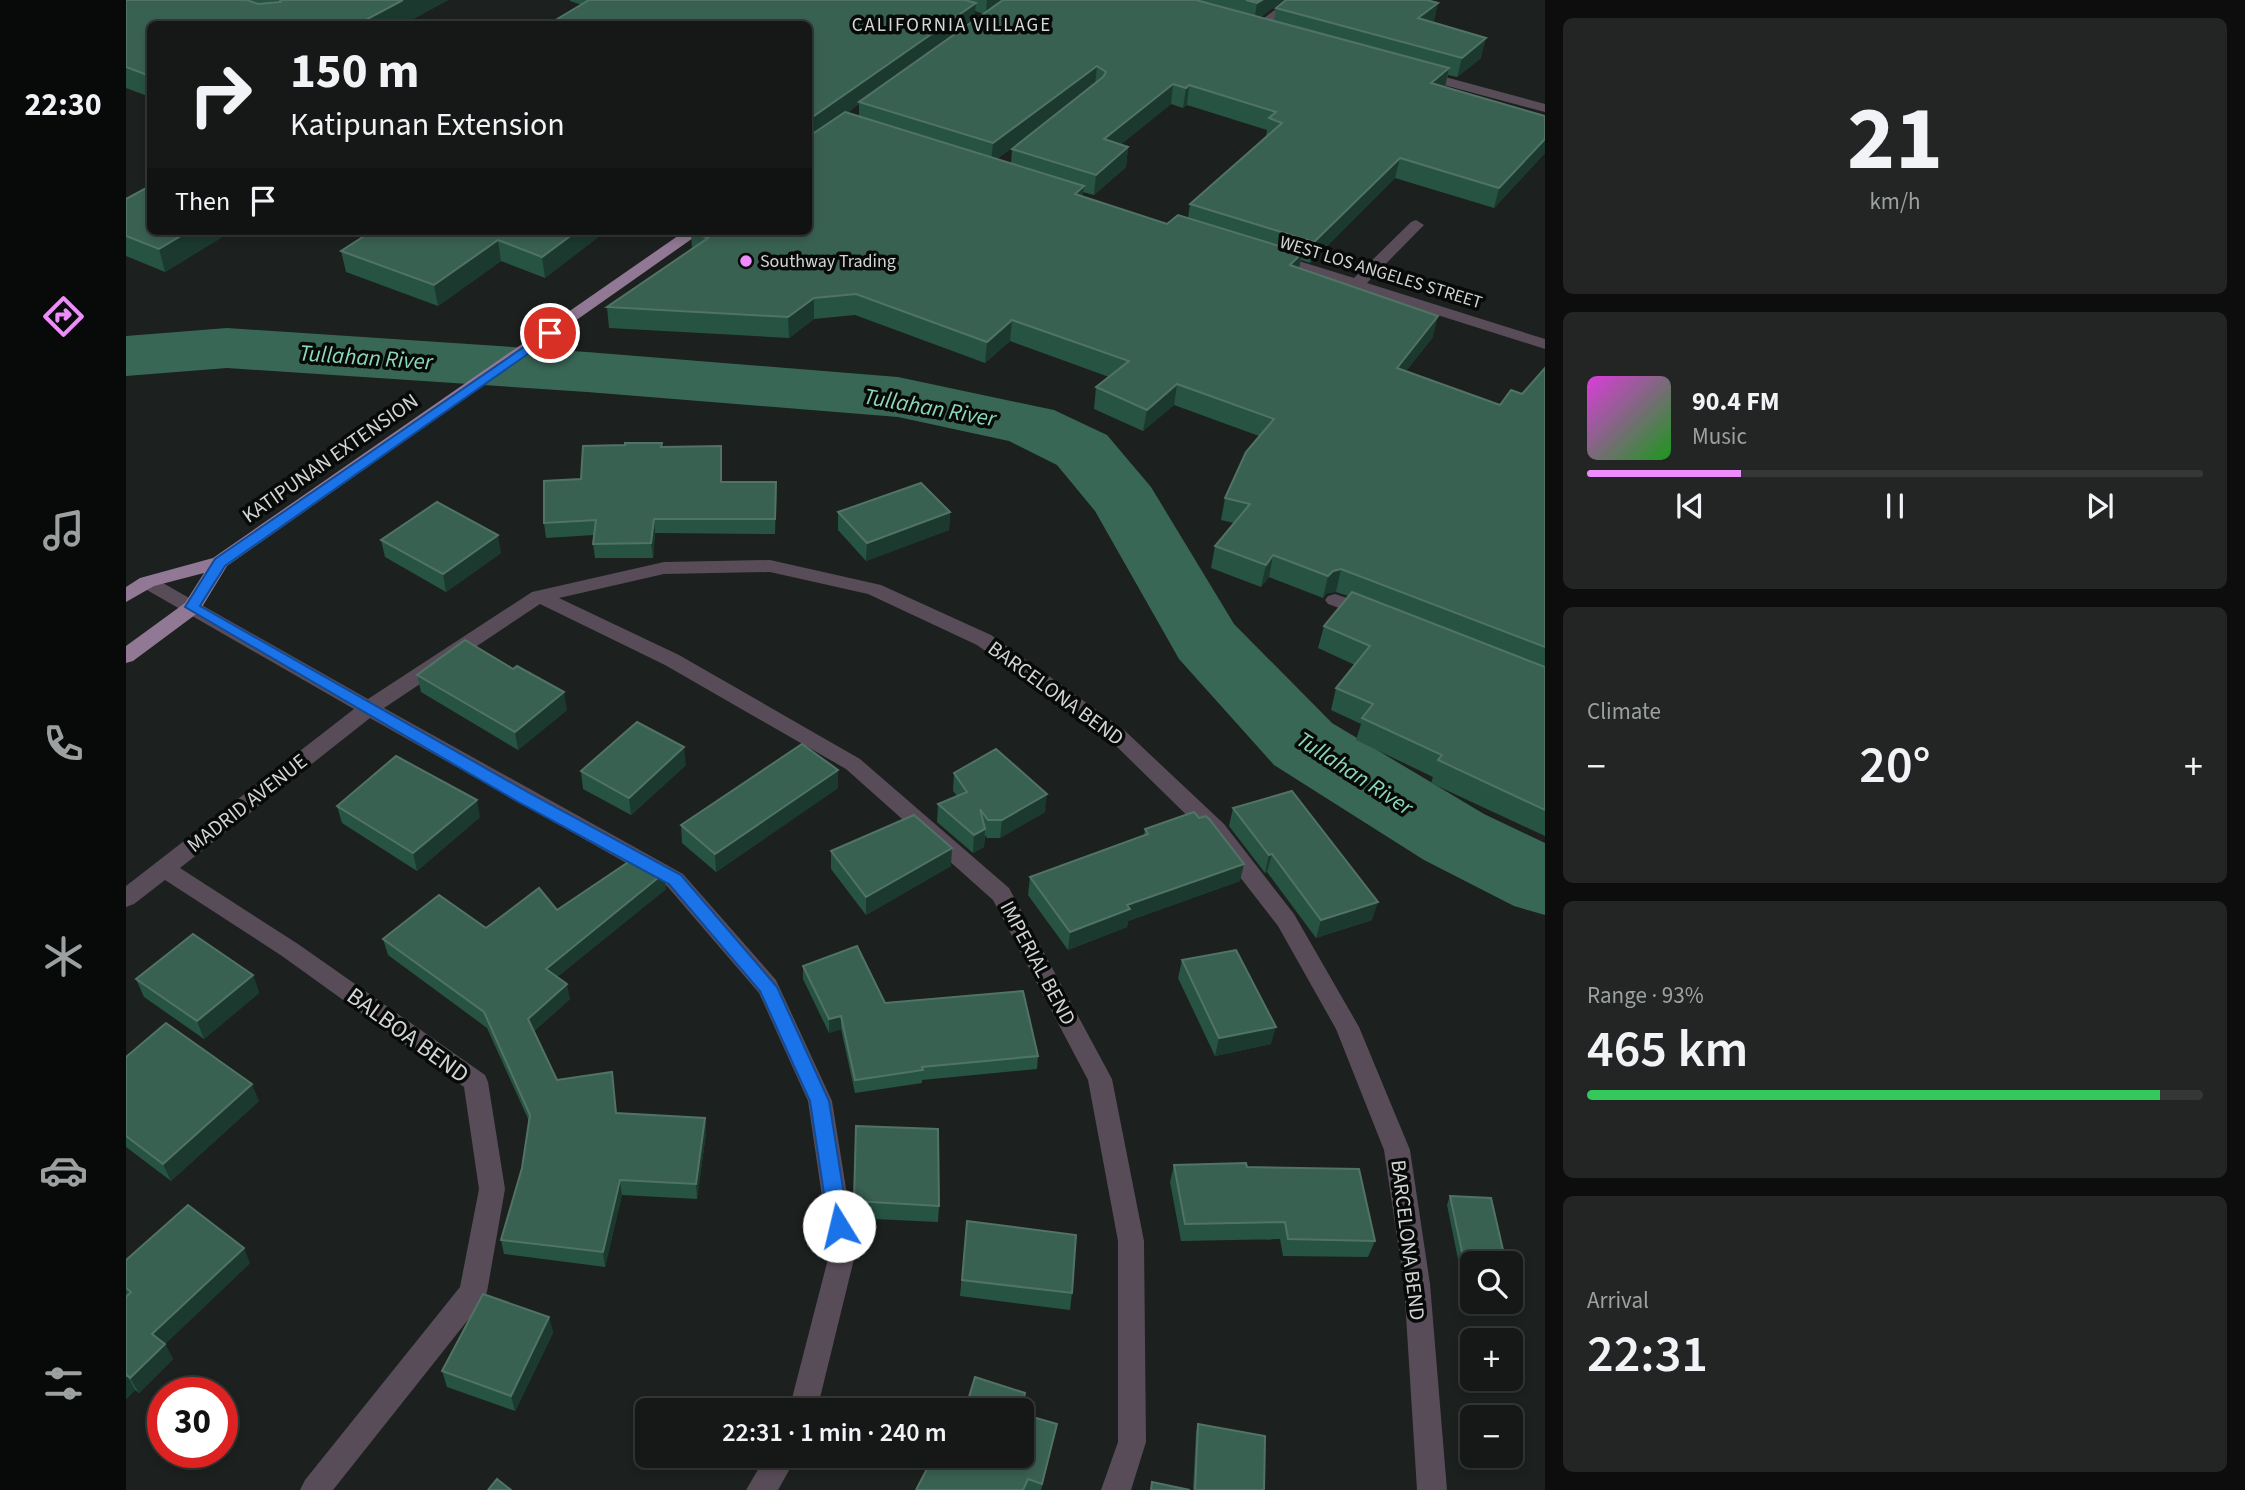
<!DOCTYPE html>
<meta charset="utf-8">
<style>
:root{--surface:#151816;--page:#222523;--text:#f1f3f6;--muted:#9da0a1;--line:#343735;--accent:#ed8cfa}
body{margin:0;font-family:"Source Sans 3",sans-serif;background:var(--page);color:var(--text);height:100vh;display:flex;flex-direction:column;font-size:26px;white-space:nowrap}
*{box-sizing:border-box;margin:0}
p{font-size:23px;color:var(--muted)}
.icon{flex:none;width:38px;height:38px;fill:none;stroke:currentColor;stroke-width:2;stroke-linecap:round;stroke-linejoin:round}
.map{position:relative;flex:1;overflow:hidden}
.side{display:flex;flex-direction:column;gap:18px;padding:18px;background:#0c0d0c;width:700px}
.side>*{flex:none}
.banner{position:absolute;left:21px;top:21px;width:665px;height:214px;border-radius:10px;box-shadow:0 4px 10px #0003,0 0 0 2px var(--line);background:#151816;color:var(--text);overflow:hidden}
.buttons{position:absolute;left:1334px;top:1251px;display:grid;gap:14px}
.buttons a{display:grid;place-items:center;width:63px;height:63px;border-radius:10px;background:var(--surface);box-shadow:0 4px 10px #0003,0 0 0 2px var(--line);font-size:35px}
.speed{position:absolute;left:21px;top:1377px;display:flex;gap:14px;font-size:35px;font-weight:700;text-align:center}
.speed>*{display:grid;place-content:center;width:91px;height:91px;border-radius:50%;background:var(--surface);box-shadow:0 4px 10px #0003,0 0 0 2px var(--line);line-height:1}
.speed .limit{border:10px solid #d22;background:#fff;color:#111}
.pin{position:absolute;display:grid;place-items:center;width:60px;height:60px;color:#fff;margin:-30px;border:4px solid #fff;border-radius:50%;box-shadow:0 2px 7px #0007}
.me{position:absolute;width:77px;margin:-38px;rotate:351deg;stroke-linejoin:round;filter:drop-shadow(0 0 5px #0008)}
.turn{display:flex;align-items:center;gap:24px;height:147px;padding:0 28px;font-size:32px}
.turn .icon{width:91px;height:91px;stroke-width:2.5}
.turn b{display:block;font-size:49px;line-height:60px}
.then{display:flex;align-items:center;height:66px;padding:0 28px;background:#0003;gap:14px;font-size:26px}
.big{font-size:52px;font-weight:600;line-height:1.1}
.side .card{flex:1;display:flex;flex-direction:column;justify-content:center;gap:10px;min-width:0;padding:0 24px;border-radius:10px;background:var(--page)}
.side .dial{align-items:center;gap:0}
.dial b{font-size:91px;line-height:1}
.song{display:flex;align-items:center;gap:21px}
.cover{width:84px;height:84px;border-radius:10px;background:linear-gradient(135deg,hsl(300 70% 55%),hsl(120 70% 35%))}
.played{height:7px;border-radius:4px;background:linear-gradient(90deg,var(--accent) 25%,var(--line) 25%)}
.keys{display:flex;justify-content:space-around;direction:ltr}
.heat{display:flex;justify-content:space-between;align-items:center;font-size:38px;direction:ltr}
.charge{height:10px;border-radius:5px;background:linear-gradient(90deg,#34c759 93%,var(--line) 0)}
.trip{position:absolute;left:509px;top:1398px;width:399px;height:70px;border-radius:10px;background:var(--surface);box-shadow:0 4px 10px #0003,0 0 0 2px var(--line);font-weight:600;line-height:70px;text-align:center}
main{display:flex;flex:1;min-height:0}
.tabs{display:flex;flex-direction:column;width:126px;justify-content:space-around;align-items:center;background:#080a09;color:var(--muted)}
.tabs .icon{width:49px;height:49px}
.tabs .current{color:var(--accent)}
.tabs b{font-size:32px;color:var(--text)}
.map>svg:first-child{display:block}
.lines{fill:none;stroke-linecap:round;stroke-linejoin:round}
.river{fill:#396755;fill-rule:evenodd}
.minor{fill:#584c59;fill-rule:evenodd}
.major{fill:#917894;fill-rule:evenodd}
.wall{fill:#275343;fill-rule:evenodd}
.shaded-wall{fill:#1b392e}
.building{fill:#396152;stroke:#517366;stroke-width:2}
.route{fill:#1a73e8;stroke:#114b97;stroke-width:2}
.poi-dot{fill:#ed8cfa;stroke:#080a09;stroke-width:2.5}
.labels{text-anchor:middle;stroke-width:7;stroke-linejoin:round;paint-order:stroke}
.far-poi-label{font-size:18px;fill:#d2d5d3;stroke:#080a09;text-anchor:start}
.far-street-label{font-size:18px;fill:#d2d5d3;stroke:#080a09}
.far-neighbourhood-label{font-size:19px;letter-spacing:2px;fill:#d5dbd8;stroke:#080a09}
.street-label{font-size:21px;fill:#d2d5d3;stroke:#080a09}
.water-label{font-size:23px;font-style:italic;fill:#8cd9ba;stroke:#080a09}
.near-street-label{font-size:24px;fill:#d2d5d3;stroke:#080a09}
</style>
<main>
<nav class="tabs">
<b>22:30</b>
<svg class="icon current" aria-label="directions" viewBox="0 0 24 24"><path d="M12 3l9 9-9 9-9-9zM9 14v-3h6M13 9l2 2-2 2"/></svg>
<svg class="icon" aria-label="music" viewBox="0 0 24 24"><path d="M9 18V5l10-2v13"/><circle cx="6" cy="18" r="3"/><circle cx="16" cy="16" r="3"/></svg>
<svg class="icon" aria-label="phone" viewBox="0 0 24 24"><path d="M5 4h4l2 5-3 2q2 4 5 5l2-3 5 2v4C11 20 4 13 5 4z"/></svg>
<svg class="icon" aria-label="climate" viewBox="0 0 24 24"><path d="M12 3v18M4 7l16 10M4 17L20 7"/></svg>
<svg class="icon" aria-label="car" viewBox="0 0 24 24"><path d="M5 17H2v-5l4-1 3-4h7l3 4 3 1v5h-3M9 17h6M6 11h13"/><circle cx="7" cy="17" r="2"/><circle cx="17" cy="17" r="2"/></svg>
<svg class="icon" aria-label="filters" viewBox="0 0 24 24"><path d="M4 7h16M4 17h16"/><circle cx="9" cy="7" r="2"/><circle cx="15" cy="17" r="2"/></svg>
</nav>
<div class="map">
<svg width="1419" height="1490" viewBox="0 0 1419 1490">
<rect width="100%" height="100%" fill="#1c201e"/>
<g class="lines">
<polygon class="river" points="101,328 461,352 772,377 928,410 981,435 1025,487 1108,624 1206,723 1358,814 1419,843 1419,915 1388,906 1298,860 1148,765 1053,659 969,511 931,465 883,441 772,417 461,392 101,368 0,376 0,336"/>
<g class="minor">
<polygon points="1162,0 1176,0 1136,33 1126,33 1126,27"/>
<polygon points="1293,70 1419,104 1419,112 1288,77 1286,74"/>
<polygon points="1290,220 1298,225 1295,228 1241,283 1419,339 1419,349 1141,261 1139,258 1147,253 1228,278 1285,222"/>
<polygon points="644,560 755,585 865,635 997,729 1098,824 1168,914 1233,1027 1284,1150 1304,1284 1321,1490 1291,1490 1278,1284 1258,1150 1210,1029 1152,926 1082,836 983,739 851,645 742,594 644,572 538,574 433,598 553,655 734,759 883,888 986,1079 1018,1241 1020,1442 1005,1490 975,1490 992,1442 992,1241 962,1080 867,900 720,769 539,665 414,604 258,708 557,874 650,980 706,1101 730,1251 691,1410 663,1410 704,1251 682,1101 633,993 541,886 244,718 54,868 172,944 359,1075 362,1082 379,1189 361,1292 357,1301 207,1490 174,1490 179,1480 334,1287 353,1189 338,1087 156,956 39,880 8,904 0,907 0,886 228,709 14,586 11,582 14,578 28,578 242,699 406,592 538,562"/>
<polygon points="1209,594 1248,607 1251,612 1248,617 1241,618 1202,604 1199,600 1202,596"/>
<polygon points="640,1456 671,1456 652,1490 620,1490"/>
</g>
<polygon class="major" points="559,231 577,231 101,566 73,612 7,661 0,663 0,646 59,603 78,573 28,586 0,602 0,587 14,578 87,558"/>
</g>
<g class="wall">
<polygon points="0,0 322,0 278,24 24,24 24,97 0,88"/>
<path d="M 444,0 L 1158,0 L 1135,17 L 1148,21 L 1150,8 L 1307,23 L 1355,58 L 1331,77 L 1322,75 L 1319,87 L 1419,116 L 1419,153 L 1368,208 L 1269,178 L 1184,263 L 1175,260 L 1173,268 L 1307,337 L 1280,371 L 1374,405 L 1396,394 L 1419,368 L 1419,836 L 1305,783 L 1307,777 L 1230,740 L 1235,724 L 1205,710 L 1210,688 L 1229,665 L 1192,648 L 1198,626 L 1222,596 L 1210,592 L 1201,593 L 1197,598 L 1143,577 L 1135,587 L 1085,568 L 1089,546 L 1108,523 L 1095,520 L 1099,498 L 1133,436 L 1048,405 L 1017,431 L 968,409 L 970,387 L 983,377 L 884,341 L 859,363 L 729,315 L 688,319 L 663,338 L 483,328 L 481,307 L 566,249 L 565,232 L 682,231 L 682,24 L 456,5 L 444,1 ZM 849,11 L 858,14 L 849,20 ZM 733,104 L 733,116 L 721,113 ZM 1045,104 L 1057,108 L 1061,105 L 1141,130 L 1140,137 L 1064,204 L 1062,218 L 1041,224 L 957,197 L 957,192 L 968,195 L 1000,167 L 1002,147 L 995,144 ZM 892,143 L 886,149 L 885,163 L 871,159 Z"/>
<polygon points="0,199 106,231 39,272 0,256"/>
<polygon points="480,231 419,278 375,261 312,306 220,272 215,251"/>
<polygon points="595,446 596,482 650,482 649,534 529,533 527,558 469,558 467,544 468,535 420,538 418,523 455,479 536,447"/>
<polygon points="712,512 824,512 823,530 740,561 712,530"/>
<polygon points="255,540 375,553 320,592 259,557"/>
<polygon points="291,675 441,710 392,750 295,692"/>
<polygon points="560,765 505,815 457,789 455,771"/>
<polygon points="712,770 712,788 590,872 556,843 555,825"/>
<polygon points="828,773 919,812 874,838 861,838 859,835 858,847 847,853 811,822 812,804 831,796 827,791"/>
<polygon points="211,806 354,817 291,871 216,823"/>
<polygon points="1107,808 1246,920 1190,938 1141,872 1139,873 1103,826"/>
<polygon points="1019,829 1114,881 1002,921 1001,927 942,950 902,895 904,877 1018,835"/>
<polygon points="705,851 825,866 740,915 705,869"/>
<polygon points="540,889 431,977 444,999 408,1031 431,1080 491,1113 579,1118 580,1133 571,1199 496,1195 479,1267 378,1254 375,1240 396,1168 403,1121 361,1028 262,955 257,939 360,928 431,910"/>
<polygon points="1056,960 1145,1044 1089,1056 1052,978"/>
<polygon points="677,966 759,1003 912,1056 911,1069 796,1080 796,1083 729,1093 715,1029 703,1033 677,979"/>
<polygon points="127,975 133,993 78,1039 18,997 10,979"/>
<polygon points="0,1057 133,1101 45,1181 0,1147"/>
<polygon points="730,1126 813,1206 812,1222 727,1218"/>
<polygon points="1048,1165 1121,1167 1249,1241 1242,1257 1157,1256 1154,1239 1055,1241 1044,1182"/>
<polygon points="1324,1196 1380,1263 1380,1264 1346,1264 1346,1270 1334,1269 1321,1205"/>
<polygon points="841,1221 946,1293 944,1310 834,1296"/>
<polygon points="0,1260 124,1263 39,1344 47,1359 13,1393 9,1390 0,1399"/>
<polygon points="423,1317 427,1333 389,1411 321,1387 316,1371"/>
<polygon points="931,1424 915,1490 790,1490 821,1469"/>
<polygon points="1072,1424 1138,1490 1067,1490 1070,1432"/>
</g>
<g class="shaded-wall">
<polygon points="277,0 322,0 278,24 232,24"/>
<polygon points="861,0 879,0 860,14"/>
<polygon points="1136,0 1158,0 1128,22 1131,3"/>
<polygon points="850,3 848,22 733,102 733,104 682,140 682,120"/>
<polygon points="1312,3 1308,22 1292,18"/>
<polygon points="1360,38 1355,58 1331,77 1336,58"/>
<polygon points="971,66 969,86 865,163 867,143"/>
<polygon points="1323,68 1319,87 1305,83"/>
<polygon points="1047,84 1045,104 976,160 978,139"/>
<polygon points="1063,85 1061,105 1057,108 1060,88"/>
<polygon points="1419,139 1419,153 1368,208 1373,188"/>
<polygon points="1002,147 1000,167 968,195 970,175"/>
<polygon points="1274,158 1269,178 1184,263 1188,242"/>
<polygon points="958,186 956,206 949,194"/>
<polygon points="63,231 106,231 39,272 33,249"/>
<polygon points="451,231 480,231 419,278 416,257"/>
<polygon points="372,240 375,261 312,306 308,285"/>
<polygon points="1176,253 1172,274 1164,265"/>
<polygon points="688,298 688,319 663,338 662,317"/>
<polygon points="1312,316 1307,337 1266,389 1271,368"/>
<polygon points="886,320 884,341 859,363 861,342"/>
<polygon points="1051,384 1048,405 1017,431 1021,410"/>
<polygon points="650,482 651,496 649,534 649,519"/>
<polygon points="824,512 823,530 740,561 741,543"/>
<polygon points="528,519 529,533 527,558 525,543"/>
<polygon points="372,535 375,553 320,592 317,574"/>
<polygon points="1147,555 1143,577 1135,587 1140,565"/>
<polygon points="1215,569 1210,592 1201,593 1197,598 1202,576 1207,571"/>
<polygon points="438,692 441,710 392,750 389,732"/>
<polygon points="558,747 560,765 505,815 503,798"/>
<polygon points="712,770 712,788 590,872 589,854"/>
<polygon points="921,794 919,812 874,838 876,820"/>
<polygon points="351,800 354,817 291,871 287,853"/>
<polygon points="859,829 858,847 847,853 848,835"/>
<polygon points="826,848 825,866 740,915 740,897"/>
<polygon points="1146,854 1141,872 1139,873 1143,855"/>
<polygon points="1118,864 1114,881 1002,921 1001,927 942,950 944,932 1001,905"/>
<polygon points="538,873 540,889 422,984 420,969"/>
<polygon points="1252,902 1246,920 1190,938 1195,920"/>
<polygon points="127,975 133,993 78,1039 71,1021"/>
<polygon points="441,984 444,999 404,1034 402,1019"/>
<polygon points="715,1016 715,1029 703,1033 703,1019"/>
<polygon points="1150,1027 1145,1044 1089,1056 1093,1038"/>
<polygon points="126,1084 133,1101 45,1181 37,1164"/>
<polygon points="579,1118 580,1133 571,1199 570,1184"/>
<polygon points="494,1180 496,1195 479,1267 477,1252"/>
<polygon points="118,1248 124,1263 39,1344 47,1359 13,1393 4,1378 26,1334"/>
<polygon points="423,1317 427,1333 389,1411 385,1396"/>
<polygon points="1,1375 9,1390 0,1399 0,1376"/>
</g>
<g class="building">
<polygon points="0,0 121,0 132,4 155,2 154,0 277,0 232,24 24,24 24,76 0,67"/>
<polygon points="463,0 839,0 850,3 682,120 682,24 423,24"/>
<polygon points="877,0 1070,0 1323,68 1305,83 1419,116 1419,139 1373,188 1274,158 1188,242 1064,204 1156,123 1143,118 1150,112 1063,85 1060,88 1047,84 978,139 1002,147 970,175 886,149 977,77 980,72 971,66 867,143 733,102"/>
<polygon points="1120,0 1136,0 1131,3"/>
<polygon points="1160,0 1301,0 1312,3 1292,18 1360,38 1336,58 1150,8"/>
<polygon points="719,112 958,186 949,194 1041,224 1052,215 1176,253 1164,265 1312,316 1271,368 1374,405 1385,390 1396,394 1419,368 1419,647 1215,569 1207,571 1202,576 1147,555 1140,565 1089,546 1124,504 1099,498 1120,452 1148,419 1051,384 1021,410 970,387 1003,361 886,320 861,342 730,294 688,298 662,317 481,307 582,238 565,232 566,231 682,231 682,137"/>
<polygon points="24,186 24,231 63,231 33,249 0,236 0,199"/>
<polygon points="246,231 451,231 416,257 372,240 308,285 215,251"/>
<polygon points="499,443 536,443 535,447 595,446 595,482 650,482 649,519 528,519 525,543 467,544 470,520 418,523 418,481 455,479 457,446 499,445"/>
<polygon points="795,483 824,512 741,543 712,512"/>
<polygon points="311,502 372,535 317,574 255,540"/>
<polygon points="1226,592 1419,667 1419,810 1312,760 1316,755 1236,718 1247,704 1210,688 1244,646 1198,626"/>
<polygon points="339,640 387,669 391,666 438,692 389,732 291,675"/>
<polygon points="511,722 558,747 503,798 455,771"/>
<polygon points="676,744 712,770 589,854 555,825"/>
<polygon points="870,749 921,794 876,820 862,820 854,809 859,829 848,835 812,804 841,792 828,773"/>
<polygon points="270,756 351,800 287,853 211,806"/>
<polygon points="1166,791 1252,902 1195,920 1146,854 1143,855 1107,808"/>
<polygon points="1068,812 1073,818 1080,816 1084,820 1118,864 1001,905 1004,909 944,932 904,877 1022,834 1019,829"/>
<polygon points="788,815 826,848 740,897 705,851"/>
<polygon points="510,857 538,873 420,969 441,984 402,1019 431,1080 486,1072 490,1113 579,1118 570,1184 494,1180 477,1252 375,1240 396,1168 404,1115 358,1012 257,939 313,895 360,928 413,888 431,910"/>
<polygon points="67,934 127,975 71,1021 10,979"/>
<polygon points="731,946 759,1003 897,991 912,1056 796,1067 797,1070 729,1080 715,1016 703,1019 677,966"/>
<polygon points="1110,950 1150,1027 1093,1038 1056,960"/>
<polygon points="40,1023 126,1084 37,1164 0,1136 0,1057"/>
<polygon points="730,1126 812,1129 813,1206 728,1201"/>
<polygon points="1120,1163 1121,1167 1233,1169 1249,1241 1162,1239 1159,1222 1059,1224 1048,1165"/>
<polygon points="1324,1196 1365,1198 1380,1263 1338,1261"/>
<polygon points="62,1205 118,1248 26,1334 39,1344 4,1378 1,1375 0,1376 0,1297 5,1292 0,1288 0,1260"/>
<polygon points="841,1221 950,1235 946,1293 836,1280"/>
<polygon points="357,1294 423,1317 385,1396 316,1371"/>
<polygon points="849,1377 899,1393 895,1410 839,1410"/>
<polygon points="896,1414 931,1424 916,1484 902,1479 897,1490 790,1490 805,1461 821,1469 825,1456 896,1456"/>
<polygon points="1072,1424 1139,1436 1138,1490 1069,1490"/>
<polygon points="371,1479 385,1490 362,1490"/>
<polygon points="1026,1482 1064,1490 1025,1490"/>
</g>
<polygon class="route" points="424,329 429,330 429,335 99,566 74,606 405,794 555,875 651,987 703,1101 723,1226 720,1232 713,1235 706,1232 703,1226 684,1101 634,991 543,884 394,803 59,607 89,559"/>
<circle class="poi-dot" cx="620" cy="261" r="7"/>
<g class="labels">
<g class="far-poi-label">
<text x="634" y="267">Southway Trading</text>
</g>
<g class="far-street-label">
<text transform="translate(1255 272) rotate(17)" y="6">WEST LOS ANGELES STREET</text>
</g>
<g class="far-neighbourhood-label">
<text x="826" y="31">CALIFORNIA VILLAGE</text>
</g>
<g class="street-label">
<text transform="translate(204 458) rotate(-35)" y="7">KATIPUNAN EXTENSION</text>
<text transform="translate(930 693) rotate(36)" y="7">BARCELONA BEND</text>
<text transform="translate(121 803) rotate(-38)" y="7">MADRID AVENUE</text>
<text transform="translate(912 963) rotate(62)" y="7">IMPERIAL BEND</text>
<text transform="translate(1282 1240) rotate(83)" y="7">BARCELONA BEND</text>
</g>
<g class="water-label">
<text transform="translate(240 357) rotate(4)" y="8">Tullahan River</text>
<text transform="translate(804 407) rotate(10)" y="8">Tullahan River</text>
<text transform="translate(1229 773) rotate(33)" y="8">Tullahan River</text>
</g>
<g class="near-street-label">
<text transform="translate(282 1035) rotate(36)" y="8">BALBOA BEND</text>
</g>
</g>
</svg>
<div class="buttons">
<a><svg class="icon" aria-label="search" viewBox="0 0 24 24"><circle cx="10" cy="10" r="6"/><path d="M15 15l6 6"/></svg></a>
<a>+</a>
<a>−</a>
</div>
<div class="speed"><div class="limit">30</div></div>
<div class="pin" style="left:424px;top:333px;background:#d93025"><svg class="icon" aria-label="arrive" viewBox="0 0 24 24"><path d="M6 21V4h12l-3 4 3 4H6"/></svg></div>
<svg class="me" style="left:713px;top:1226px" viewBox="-20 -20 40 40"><circle r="19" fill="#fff"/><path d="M0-13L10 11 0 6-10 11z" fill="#1a73e8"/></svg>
<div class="trip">22:31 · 1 min · 240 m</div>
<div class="banner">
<div class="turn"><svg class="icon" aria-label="right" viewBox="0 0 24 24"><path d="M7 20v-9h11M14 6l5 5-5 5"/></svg><div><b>150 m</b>Katipunan Extension</div></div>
<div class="then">Then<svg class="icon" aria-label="arrive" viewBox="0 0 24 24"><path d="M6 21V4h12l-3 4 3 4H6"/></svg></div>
</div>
</div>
<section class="side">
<div class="card dial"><b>21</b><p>km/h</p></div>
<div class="card">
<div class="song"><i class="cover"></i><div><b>90.4 FM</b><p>Music</p></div></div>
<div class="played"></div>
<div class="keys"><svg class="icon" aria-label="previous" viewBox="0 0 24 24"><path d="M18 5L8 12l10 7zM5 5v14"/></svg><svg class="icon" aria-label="pause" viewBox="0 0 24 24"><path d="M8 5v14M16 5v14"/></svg><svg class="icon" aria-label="next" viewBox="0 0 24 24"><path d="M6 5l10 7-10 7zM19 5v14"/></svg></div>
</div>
<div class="card"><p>Climate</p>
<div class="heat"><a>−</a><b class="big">20°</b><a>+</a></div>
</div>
<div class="card"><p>Range · 93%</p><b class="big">465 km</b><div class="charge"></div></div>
<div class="card"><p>Arrival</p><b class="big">22:31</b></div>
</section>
</main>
